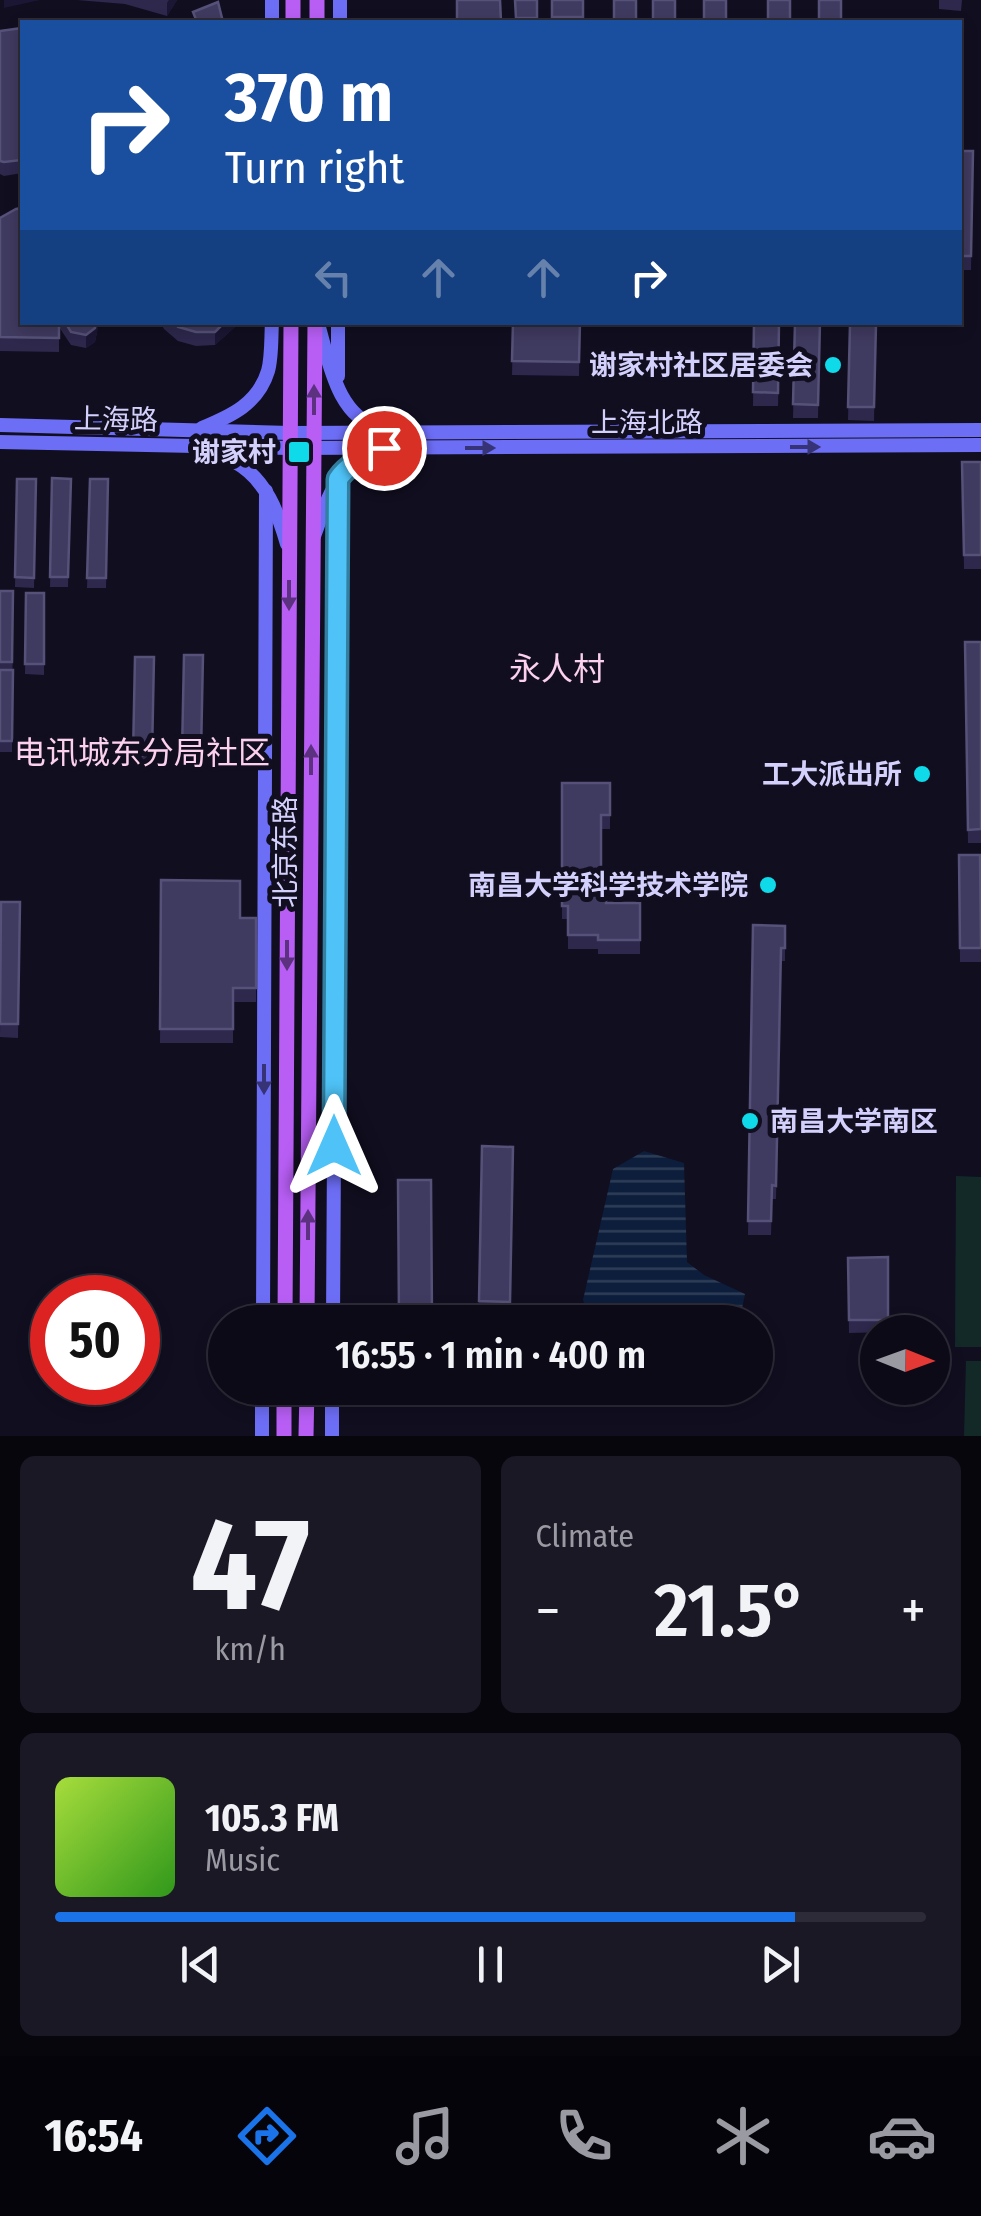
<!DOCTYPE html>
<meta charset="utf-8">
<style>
:root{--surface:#0d0a18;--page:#1b1825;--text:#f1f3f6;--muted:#9a9aa2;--line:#2d2b37;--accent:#1a73e8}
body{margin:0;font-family:"Fira Sans Condensed","Noto Sans SC",sans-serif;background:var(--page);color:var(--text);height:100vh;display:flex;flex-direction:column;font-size:38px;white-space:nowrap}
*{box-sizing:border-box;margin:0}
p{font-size:32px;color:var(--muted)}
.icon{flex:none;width:55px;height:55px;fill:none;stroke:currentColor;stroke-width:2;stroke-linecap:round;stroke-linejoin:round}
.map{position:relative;height:1436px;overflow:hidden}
.panel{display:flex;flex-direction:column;gap:20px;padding:20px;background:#07060d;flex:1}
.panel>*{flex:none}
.hud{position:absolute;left:20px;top:20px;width:942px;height:305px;border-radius:0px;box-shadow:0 5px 15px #0003,0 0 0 2px var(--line);background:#1a4fa0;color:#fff;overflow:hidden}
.needle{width:65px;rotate:91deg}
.controls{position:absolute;left:860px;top:1315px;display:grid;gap:20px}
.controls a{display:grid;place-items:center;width:90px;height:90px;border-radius:50%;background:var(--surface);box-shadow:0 5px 15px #0003,0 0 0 2px var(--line);font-size:50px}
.speed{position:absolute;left:30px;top:1275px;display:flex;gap:20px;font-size:50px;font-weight:700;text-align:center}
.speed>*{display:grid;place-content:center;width:130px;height:130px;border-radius:50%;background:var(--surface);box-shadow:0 5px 15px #0003,0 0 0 2px var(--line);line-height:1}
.speed .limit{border:15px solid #d22;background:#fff;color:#111}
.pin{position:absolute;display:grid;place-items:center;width:85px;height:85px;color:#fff;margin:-42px;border:5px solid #fff;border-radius:50%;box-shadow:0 2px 10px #0007}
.me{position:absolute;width:110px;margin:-55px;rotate:0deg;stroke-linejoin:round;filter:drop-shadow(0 0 8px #0008)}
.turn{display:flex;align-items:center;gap:35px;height:210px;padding:0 40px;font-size:45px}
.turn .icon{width:130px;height:130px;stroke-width:2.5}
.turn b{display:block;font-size:70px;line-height:85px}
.lanes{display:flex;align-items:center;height:95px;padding:0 40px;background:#0003;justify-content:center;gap:50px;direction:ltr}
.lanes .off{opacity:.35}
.big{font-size:75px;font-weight:600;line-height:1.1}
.panel .widget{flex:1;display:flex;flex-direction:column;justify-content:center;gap:15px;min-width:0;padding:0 35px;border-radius:15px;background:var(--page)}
.panel .dial{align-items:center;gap:0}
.dial b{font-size:130px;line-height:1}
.song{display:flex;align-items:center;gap:30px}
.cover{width:120px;height:120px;border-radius:15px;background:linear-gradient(135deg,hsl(80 70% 55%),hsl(110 70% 35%))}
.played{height:10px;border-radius:5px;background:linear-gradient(90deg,var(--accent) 85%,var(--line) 85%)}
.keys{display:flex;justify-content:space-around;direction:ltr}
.heat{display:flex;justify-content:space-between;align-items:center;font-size:55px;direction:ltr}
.panel .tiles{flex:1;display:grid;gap:20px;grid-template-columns:1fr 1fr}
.widget:last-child{grid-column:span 2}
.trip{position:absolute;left:208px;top:1305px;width:565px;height:100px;border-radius:50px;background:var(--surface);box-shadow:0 5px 15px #0003,0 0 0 2px var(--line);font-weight:600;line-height:100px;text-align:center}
.tabs{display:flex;height:160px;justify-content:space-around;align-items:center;background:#05040a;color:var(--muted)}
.tabs .icon{width:70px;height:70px}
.tabs .on{color:var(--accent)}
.tabs b{font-size:45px;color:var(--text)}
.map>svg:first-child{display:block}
.pitch{fill:#122928}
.water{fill:url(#water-rules)}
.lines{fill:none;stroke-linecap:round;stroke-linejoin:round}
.secondary{stroke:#6d6ef6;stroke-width:14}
.primary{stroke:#b85ef5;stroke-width:15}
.wall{fill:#2d284c}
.shaded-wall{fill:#1b1633}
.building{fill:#3f3a5f;stroke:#565178;stroke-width:2.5}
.oneway{fill:#5c3280}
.oneway2{fill:#363476}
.route-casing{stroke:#337fa1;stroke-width:25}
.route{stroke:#4fc3f7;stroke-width:18}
.poi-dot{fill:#0edae9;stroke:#110e20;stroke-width:4}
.labels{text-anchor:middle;stroke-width:10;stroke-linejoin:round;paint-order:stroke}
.poi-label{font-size:28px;font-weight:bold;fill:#d3d0fc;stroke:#110e20;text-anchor:end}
.street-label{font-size:28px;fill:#d3d0fc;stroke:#110e20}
.quarter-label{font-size:32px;fill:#fcd1ee;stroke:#110e20}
</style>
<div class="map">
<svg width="981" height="1436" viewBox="0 0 981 1436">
<defs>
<pattern id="water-rules" width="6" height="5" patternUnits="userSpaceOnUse" patternTransform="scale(2.5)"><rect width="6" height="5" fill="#0c1e3b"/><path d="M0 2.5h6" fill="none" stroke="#2e3e58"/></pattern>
</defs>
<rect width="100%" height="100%" fill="#110e20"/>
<g class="pitch">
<polygon points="956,1176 981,1177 981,1347 955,1347"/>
<polygon points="966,1361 981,1361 981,1436 964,1436"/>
</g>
<polygon class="water" points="644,1151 684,1163 687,1262 704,1275 745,1294 741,1313 752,1322 590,1322 583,1300 613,1169"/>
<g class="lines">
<g class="secondary">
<polyline points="272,22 272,0"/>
<polyline points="340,22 340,0"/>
<path d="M 318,324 C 329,361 337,418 381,428"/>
<polyline points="338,376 338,322"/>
<polyline points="0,425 290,433 981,430"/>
<path d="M 202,428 C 231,416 258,404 268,371 C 272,357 271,338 272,322"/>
<polyline points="0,442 290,448 981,445"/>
<path d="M 204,450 C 214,454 226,457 235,462 C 266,479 278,513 287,544"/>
<path d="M 314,536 C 331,491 334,470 380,450"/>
<polyline points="263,1322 266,491"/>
<polyline points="333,1322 338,479"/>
<polyline points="262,1436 262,1388"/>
<polyline points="332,1436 332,1388"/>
</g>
<g class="primary">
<polyline points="293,22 293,0"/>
<polyline points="317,22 317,0"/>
<polyline points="285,1322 291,322"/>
<polyline points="307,1322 315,322"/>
<polyline points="284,1436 284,1388"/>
<polyline points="306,1436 307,1388"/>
</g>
</g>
<g class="wall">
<polygon points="77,0 177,0 167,16 125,4"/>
<rect x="515" y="0" width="22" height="22"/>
<rect x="552" y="0" width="31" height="22"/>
<rect x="768" y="0" width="22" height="22"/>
<rect x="819" y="0" width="22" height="22"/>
<polygon points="939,0 962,0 961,11 939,9"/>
<polygon points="22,28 22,173 4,176 0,174 0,31"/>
<polygon points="960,151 973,151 971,270 960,270"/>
<polygon points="0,218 22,322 99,322 95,342 86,348 71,345 59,327 59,352 0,351"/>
<polygon points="160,322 235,322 235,327 215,345 196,346 178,341 164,329"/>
<polygon points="513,322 580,322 579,376 512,375"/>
<polygon points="754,322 780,322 778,406 753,406"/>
<polygon points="795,322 820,322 818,418 793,418"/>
<polygon points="850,324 876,324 874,421 848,420"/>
<polygon points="962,462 981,462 981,569 964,569"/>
<polygon points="52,478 71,479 68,587 50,587"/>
<polygon points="17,479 36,479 34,588 15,587"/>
<polygon points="90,479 108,479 106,588 87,588"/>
<polygon points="0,591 13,591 12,752 0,752"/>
<polygon points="26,593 44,593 44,675 25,674"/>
<polygon points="965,642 981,642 981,843 968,843"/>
<polygon points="184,655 203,655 201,764 182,764"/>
<polygon points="135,657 154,657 152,766 133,766"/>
<polygon points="562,783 610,783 610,829 601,829 601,899 606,903 640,903 640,954 598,954 598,949 568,949 568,919 562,919"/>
<polygon points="959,855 980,855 981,962 960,962"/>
<polygon points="161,880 240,918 256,918 256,1002 233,1002 233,1043 160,1043"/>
<polygon points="1,902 20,902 18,1038 0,1037"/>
<polygon points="753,925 785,926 785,961 781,961 776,1199 772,1199 771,1235 748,1235"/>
<polygon points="513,1147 510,1316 479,1315 479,1301"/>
<polygon points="398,1180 431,1180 432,1322 399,1322"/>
<polygon points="888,1257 888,1332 849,1333 848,1258"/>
</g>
<g class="shaded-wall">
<polygon points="4,0 40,0 4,8"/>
<polygon points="169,0 177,0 167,16 167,3"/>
<polygon points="96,322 99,323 95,342 86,348 86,335"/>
<polygon points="225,322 235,322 235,327 215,345 215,332"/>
</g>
<g class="building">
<polygon points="457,0 500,0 501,22 457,22"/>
<polygon points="515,0 537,0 537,18 516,18"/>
<rect x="552" y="0" width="31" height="17"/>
<rect x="614" y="0" width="22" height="22"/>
<rect x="653" y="0" width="22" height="22"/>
<rect x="704" y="0" width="22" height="22"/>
<rect x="768" y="0" width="22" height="20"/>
<polygon points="819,0 841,0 841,20 819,19"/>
<polygon points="218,2 223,22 197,22 193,12"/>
<polygon points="84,20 95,22 63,22"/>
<polygon points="22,28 22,160 4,162 0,161 0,31"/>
<polygon points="960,151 973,151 971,256 960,256"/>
<polygon points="22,208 22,322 59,322 59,338 0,337 0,218 16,209"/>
<polygon points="65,322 96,322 95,328 86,335 71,332"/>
<polygon points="173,322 225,322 215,332 196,332 178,327"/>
<polygon points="513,322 580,322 579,362 512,361"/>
<polygon points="754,322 779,322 778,393 753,392"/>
<polygon points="795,322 820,322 818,405 793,404"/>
<polygon points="850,324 876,324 874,407 848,407"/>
<polygon points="962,462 981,462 981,555 964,555"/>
<polygon points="52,478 71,479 68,577 50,577"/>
<polygon points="17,479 36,479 34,578 15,577"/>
<polygon points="90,479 108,479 106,578 87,578"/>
<polygon points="0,591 13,591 12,662 0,662"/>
<polygon points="26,593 44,593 44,664 25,664"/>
<polygon points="965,642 981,642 981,829 968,830"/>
<polygon points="184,655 203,655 201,754 182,753"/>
<polygon points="135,657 154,657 152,756 133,755"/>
<polygon points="0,670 13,670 12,741 0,741"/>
<polygon points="562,783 610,783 610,815 601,815 601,899 606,899 606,903 640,903 640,940 598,940 598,935 568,935 568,906 562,906"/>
<polygon points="959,855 980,855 981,948 960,948"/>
<polygon points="161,880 240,881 240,918 256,918 256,988 233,988 233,1029 160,1029"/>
<polygon points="1,902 20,902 18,1024 0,1024"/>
<polygon points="753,925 785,926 785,948 781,948 776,1186 772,1185 771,1221 748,1221"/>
<polygon points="482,1146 513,1147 510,1302 479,1301"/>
<polygon points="398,1180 431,1180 432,1319 399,1319"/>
<polygon points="888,1257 888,1320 849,1320 848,1258"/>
</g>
<defs><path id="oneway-solid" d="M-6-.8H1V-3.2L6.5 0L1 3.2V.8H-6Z" transform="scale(2.5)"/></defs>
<g class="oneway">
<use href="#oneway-solid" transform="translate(314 400) rotate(-90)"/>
<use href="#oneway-solid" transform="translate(289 595) rotate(90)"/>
<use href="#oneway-solid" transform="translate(311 760) rotate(-90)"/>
<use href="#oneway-solid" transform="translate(287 955) rotate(90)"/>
<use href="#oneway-solid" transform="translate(308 1225) rotate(-90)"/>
</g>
<g class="oneway2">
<use href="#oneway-solid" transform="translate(805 447)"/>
<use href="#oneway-solid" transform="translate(480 448)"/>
<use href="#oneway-solid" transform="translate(264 1079) rotate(90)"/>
</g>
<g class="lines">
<defs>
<path id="route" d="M 334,1146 L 338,479 C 349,463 367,456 384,448"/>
</defs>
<use href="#route" class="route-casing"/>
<use href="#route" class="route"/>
</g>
<g class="poi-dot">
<circle cx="833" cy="365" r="10"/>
<rect x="287" y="440" width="24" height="24" rx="5"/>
<circle cx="922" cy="774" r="10"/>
<circle cx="768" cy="885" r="10"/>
<circle cx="750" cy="1121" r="10"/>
</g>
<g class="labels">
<g class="poi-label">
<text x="813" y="375">谢家村社区居委会</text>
<text x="276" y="462">谢家村</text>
<text x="902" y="784">工大派出所</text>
<text x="748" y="895">南昌大学科学技术学院</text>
<text x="770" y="1131" text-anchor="start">南昌大学南区</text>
</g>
<g class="street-label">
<text transform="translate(116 419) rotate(1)" y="10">上海路</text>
<text x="647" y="432">上海北路</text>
<text transform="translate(285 852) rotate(-90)" y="10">北京东路</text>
</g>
<g class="quarter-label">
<text x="557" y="680">永人村</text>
<text x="142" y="764">电讯城东分局社区</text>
</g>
</g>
</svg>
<div class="controls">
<a><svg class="needle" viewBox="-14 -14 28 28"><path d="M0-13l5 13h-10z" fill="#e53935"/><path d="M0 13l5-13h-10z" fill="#9a9aa2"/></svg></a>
</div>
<div class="speed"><div class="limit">50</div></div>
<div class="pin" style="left:384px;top:448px;background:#d93025"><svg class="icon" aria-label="arrive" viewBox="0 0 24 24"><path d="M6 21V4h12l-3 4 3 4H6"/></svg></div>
<svg class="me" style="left:334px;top:1146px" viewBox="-20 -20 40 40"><path d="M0-17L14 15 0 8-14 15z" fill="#4fc3f7" stroke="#fff" stroke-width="4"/></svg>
<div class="trip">16:55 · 1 min · 400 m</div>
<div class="hud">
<div class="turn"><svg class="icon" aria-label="right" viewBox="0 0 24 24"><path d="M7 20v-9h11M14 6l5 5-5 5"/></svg><div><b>370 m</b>Turn right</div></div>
<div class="lanes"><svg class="icon off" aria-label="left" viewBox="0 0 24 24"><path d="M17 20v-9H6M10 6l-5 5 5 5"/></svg><svg class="icon off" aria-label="ahead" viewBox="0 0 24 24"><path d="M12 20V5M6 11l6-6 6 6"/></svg><svg class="icon off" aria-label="ahead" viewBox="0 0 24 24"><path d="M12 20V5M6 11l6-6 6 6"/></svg><svg class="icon" aria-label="right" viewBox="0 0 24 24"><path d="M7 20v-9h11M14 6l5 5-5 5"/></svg></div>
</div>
</div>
<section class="panel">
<div class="tiles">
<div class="widget dial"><b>47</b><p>km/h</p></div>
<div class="widget"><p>Climate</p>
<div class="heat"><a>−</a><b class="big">21.5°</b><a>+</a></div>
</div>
<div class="widget">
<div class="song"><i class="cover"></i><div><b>105.3 FM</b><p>Music</p></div></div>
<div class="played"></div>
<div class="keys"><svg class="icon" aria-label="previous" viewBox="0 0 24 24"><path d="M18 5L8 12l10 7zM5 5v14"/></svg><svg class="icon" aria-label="pause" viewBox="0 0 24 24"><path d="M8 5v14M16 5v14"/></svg><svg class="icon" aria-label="next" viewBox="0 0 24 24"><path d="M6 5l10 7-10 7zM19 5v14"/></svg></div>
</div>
</div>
</section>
<nav class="tabs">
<b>16:54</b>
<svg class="icon on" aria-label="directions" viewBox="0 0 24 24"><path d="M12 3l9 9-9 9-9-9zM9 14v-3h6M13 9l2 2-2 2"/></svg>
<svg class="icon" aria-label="music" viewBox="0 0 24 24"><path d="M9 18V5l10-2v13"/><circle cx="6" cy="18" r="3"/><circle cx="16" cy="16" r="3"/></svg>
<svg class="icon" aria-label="phone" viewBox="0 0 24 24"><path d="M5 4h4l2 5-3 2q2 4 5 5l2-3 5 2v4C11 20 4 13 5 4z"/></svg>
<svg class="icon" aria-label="climate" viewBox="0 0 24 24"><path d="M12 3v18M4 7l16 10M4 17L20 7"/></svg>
<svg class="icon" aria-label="car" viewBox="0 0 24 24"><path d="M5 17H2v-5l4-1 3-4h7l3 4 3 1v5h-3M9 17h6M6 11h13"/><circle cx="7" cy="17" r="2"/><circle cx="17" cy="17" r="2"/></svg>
</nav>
